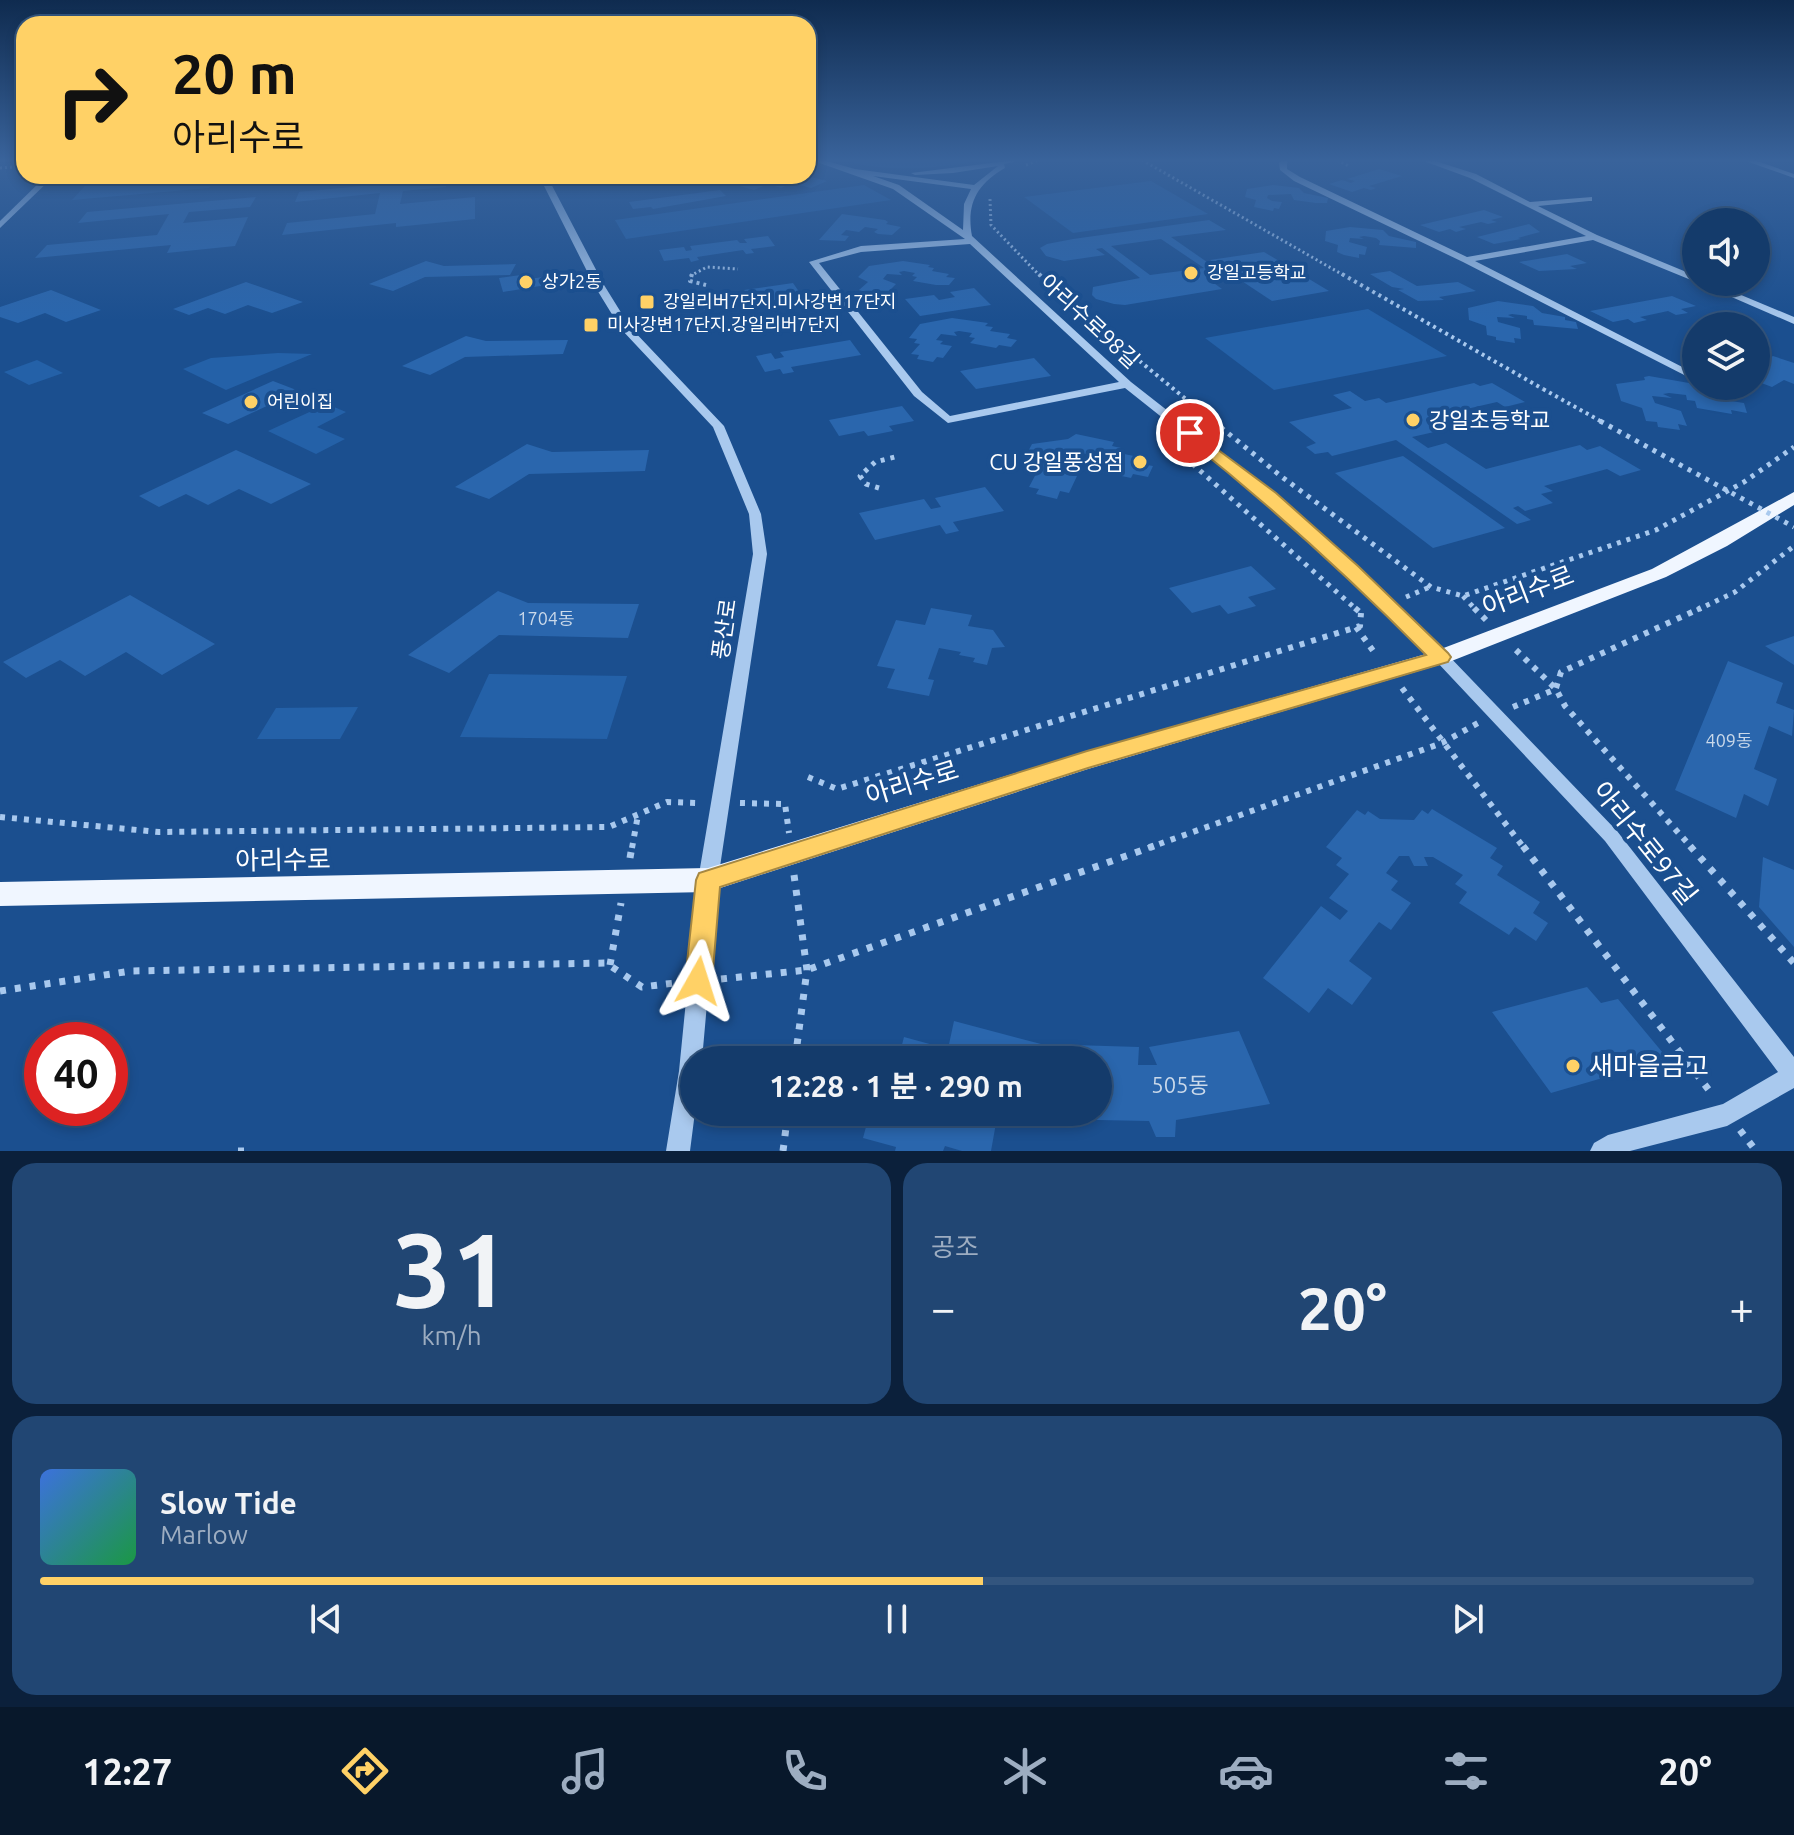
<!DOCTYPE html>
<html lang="ko">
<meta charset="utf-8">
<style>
:root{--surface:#143b6b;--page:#214673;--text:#f1f3f6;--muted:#9dadc1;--line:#33557e;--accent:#ffd166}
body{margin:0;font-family:Ubuntu,"Noto Sans KR",sans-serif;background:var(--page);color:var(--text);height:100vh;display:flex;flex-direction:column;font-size:30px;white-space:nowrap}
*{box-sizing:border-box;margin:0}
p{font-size:26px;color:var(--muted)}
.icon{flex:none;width:44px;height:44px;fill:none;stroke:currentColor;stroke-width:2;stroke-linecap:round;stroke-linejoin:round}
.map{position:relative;height:1151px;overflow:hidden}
.panel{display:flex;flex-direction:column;gap:12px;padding:12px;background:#0b203b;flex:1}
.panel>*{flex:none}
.top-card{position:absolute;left:16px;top:16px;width:800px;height:168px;border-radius:24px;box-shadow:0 4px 12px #0003,0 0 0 2px var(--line);background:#ffd166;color:#111;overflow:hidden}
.controls{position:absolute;left:1682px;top:208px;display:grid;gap:16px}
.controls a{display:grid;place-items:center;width:88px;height:88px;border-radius:50%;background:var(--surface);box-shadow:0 4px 12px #0003,0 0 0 2px var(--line);font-size:40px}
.speed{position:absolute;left:24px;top:1022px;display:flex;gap:16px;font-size:40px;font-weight:700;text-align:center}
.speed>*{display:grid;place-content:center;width:104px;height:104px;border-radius:50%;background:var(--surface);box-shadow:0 4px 12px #0003,0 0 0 2px var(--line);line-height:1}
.speed .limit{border:12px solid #d22;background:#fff;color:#111}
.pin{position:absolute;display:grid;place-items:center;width:68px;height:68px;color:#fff;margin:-34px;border:4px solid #fff;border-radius:50%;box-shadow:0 2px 8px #0007}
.me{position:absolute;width:88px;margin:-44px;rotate:6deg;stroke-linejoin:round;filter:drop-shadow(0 0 6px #0008)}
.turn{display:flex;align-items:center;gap:28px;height:168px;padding:0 24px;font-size:36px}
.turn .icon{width:104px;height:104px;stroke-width:2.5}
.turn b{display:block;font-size:56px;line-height:68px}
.big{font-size:60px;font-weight:700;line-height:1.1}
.panel .card{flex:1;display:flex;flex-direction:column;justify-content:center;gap:12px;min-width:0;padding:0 28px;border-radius:24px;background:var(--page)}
.panel .dial{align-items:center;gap:0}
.dial b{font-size:104px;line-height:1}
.song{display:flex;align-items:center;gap:24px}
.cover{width:96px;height:96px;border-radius:12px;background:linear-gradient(135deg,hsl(220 70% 55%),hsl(140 70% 35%))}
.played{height:8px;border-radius:4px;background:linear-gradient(90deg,var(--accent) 55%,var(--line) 55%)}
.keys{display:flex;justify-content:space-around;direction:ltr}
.heat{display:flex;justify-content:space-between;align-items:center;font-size:44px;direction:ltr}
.panel .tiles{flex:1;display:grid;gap:12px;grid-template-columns:1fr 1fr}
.card:last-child{grid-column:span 2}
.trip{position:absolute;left:680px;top:1046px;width:432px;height:80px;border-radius:40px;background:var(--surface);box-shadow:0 4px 12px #0003,0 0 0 2px var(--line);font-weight:700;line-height:80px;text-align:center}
.menu{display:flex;height:128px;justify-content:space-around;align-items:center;background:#08182b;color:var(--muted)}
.menu .icon{width:56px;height:56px}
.menu .on{color:var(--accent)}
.menu b{font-size:36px;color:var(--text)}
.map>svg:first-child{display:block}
.green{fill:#2461a8}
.building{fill:#2a66ad;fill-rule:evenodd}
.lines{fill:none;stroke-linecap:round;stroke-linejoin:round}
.path-far4{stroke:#a9c9ee;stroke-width:3;stroke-dasharray:2 3;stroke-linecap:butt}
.path-far3{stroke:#a9c9ee;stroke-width:4;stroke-dasharray:3 4;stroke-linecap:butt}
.path-far2{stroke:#a9c9ee;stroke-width:5;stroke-dasharray:4 6;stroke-linecap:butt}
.path-far1{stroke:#a9c9ee;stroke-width:6;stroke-dasharray:5 7;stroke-linecap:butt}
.path{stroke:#a9c9ee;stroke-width:7;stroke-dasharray:6 9;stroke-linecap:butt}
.minor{fill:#a9c9ee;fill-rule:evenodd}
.major{fill:#f0f6ff;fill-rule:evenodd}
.path-bridge-far1{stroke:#a9c9ee;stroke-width:4;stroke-dasharray:3 4;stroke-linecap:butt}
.path-bridge{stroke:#a9c9ee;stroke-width:5;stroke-dasharray:4 6;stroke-linecap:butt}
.route{fill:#ffd166;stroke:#a68842;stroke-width:2}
.poi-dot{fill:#ffd166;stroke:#1b4f8f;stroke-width:3}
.labels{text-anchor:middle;stroke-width:8;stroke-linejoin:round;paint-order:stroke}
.far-poi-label{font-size:18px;fill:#fff;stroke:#1b4f8f;text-anchor:start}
.number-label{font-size:18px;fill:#cad9ea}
.street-label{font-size:22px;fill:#fff;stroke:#1b4f8f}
.poi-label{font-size:22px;fill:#fff;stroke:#1b4f8f;text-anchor:start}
.near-number-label{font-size:22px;fill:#cad9ea}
.near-street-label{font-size:26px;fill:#fff;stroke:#1b4f8f}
.near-poi-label{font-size:26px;fill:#fff;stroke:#1b4f8f;text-anchor:start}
</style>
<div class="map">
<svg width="1794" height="1151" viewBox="0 0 1794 1151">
<rect width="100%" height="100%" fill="#1b4f8f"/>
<g class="green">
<path d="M 841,160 L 983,160 C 935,169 888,173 841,160 Z"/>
<polygon points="94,176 217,176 209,188 72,200"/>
<polygon points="1151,181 1208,214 1073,233 1024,197"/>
<polygon points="864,185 891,200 626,239 615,220"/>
<polygon points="1368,309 1447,356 1274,390 1205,338"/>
<polygon points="278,353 312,354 226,390 183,369 211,358"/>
<polygon points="37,360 63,373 29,385 4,372"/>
<polygon points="327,404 346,412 317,427 345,439 316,454 268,431"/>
<polygon points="489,674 627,676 607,739 460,737"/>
<polygon points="358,707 340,739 257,739 276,708"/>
</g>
<g class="building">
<polygon points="1379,169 1402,176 1369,186 1376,188 1371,190 1364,188 1352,192 1329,184 1342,180 1351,183 1355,181 1347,179"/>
<polygon points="759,176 806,176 827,181 811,188 792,183 781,188 768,184 754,190 736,185"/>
<polygon points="446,178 446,187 403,191 400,204 475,197 475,219 396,227 396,223 282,235 287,223 375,214 380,193 295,202 299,192"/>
<polygon points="1273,185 1299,188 1304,193 1328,198 1327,203 1316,203 1294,200 1291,194 1268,195 1267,198 1272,201 1282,202 1279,209 1274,208 1273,211 1254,207 1256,200 1245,197 1247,189"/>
<polygon points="720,190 726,196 653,209 651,207 633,209 629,202"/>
<polygon points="256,197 250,207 189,212 183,223 248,217 235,246 167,253 171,245 35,258 47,245 157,235 169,214 78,223 87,212"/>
<polygon points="1484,210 1503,217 1491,220 1497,222 1488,224 1481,222 1459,227 1466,229 1456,232 1450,229 1439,232 1420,225"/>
<polygon points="842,214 885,220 888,222 886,224 901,227 892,235 878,234 874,232 878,229 865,227 859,232 846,230 841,235 849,236 845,241 819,240"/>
<path d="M 1209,220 L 1226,230 L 1171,237 L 1230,278 L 1211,281 L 1222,289 L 1125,305 L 1114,304 L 1096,299 L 1092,295 L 1093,287 L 1140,278 L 1102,248 L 1096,249 L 1105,255 L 1064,261 L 1046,256 L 1040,248 L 1047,244 L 1073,239 ZM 1161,239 L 1204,268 L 1150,275 L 1111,246 Z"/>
<polygon points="1529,224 1540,232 1518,238 1521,239 1494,244 1477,237"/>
<polygon points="1350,227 1383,230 1389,236 1416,242 1416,248 1379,245 1380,241 1376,238 1364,236 1359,237 1364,239 1350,238 1349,242 1367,247 1365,255 1359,254 1359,258 1344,255 1337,252 1338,245 1325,241 1326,231"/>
<polygon points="768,236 775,246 751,249 754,253 746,254 743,250 697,257 699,260 691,262 689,258 664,261 659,250 684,247 686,251 692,250 690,246 737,240 740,243 747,243 744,239"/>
<polygon points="1264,252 1329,291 1272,301 1210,260"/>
<polygon points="1567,254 1587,263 1570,266 1577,269 1539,271 1519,262"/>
<polygon points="426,261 444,266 516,264 510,275 425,277 393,291 369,284"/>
<polygon points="903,261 930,265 928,267 934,268 932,271 949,274 946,277 955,278 949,285 936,285 913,281 917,277 912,276 915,273 904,271 899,272 902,275 887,274 883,279 896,284 887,293 882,292 878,296 859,290 868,282 858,277 869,266"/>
<polygon points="1390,271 1417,286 1458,282 1476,291 1439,297 1444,300 1418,301 1398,290 1404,289 1392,287 1370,274"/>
<polygon points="521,275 523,280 549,276 552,284 503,292 499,278"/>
<polygon points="246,282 303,302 272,313 248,305 225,314 208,308 189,315 173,309"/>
<polygon points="793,283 802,296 754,303 756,307 747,309 745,304 704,310 697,297 737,291 740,296 748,295 744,290"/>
<polygon points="974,288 991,305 920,316 905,299 934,295 939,300 955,297 950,292"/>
<polygon points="51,290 101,310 66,322 45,313 18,323 0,317 0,307"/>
<polygon points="1672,296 1696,306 1681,309 1688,313 1676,315 1668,311 1640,317 1647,320 1634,323 1628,319 1613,322 1590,311"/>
<polygon points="1498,301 1533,306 1542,313 1565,317 1565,320 1576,322 1578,329 1534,325 1533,320 1527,319 1527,316 1512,314 1508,315 1515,318 1497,317 1498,322 1520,328 1521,339 1514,338 1515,343 1496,340 1496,337 1487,335 1486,326 1469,320 1468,308"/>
<polygon points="952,318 988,323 985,326 993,327 990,331 1010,334 1007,338 1017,340 1011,347 999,345 996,348 970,343 975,338 969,337 972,333 959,331 954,332 957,336 941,334 936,340 943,341 940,344 952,346 943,358 937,357 933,362 917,359 919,355 911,354 920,344 914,343 917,339 909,338 920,324"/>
<polygon points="466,336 486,341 568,340 563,354 465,357 430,375 402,366"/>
<polygon points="850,340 861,355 791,367 794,372 783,374 780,369 765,372 756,356 771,353 775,359 784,357 780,352"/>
<polygon points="1773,356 1794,363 1794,384 1784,380 1772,387 1756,381 1756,365"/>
<polygon points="1034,358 1051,376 976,389 960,371"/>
<polygon points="1649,376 1689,383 1702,392 1729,397 1731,401 1744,403 1747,413 1731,410 1732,414 1697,408 1695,401 1687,400 1686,395 1669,393 1663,394 1672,398 1652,396 1655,403 1681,411 1687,426 1678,424 1680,430 1658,427 1657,422 1646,421 1642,408 1621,401 1616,384 1645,380 1644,377"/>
<polygon points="273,381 299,391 228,424 202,413"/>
<polygon points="1474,383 1480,386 1492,383 1525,402 1505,407 1497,402 1436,416 1443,421 1433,423 1443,430 1412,437 1428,448 1446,443 1486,469 1580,445 1587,450 1600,446 1641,470 1620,476 1607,469 1544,486 1553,491 1541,494 1553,503 1525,511 1518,506 1513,508 1531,520 1517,524 1396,440 1332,456 1328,452 1315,454 1306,447 1316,443 1289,422 1352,408 1333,395 1350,391 1365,401 1379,398 1386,403"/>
<polygon points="902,406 914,421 889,426 893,431 868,436 864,431 839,436 829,420"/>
<polygon points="1076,434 1114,442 1112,446 1121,448 1119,453 1144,458 1141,464 1153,466 1148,477 1133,474 1131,478 1098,471 1102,463 1095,462 1098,457 1082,453 1075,455 1080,460 1072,462 1067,456 1060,458 1056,466 1064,468 1062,473 1077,476 1069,493 1060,491 1057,499 1036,494 1039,489 1029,487 1037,472 1029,470 1032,465 1022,463 1032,444 1068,439"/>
<polygon points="527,444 552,452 649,450 645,471 529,474 489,499 455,487"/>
<polygon points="236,450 311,484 271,504 239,489 208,505 186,494 159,507 139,496"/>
<polygon points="1403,456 1505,528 1433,548 1335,473"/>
<polygon points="985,487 1004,511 953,522 959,531 946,534 940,525 875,540 859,513 924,499 931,509 941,507 935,498"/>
<polygon points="1251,566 1276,589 1248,597 1256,606 1228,614 1220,605 1192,613 1169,588"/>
<polygon points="498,591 528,603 639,604 628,638 499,635 449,673 408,655"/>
<polygon points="130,595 215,644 162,675 126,652 85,676 60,660 26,678 3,662"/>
<polygon points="931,608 972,615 968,626 993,630 1005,647 992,648 987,665 973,662 975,658 959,655 961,652 939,648 928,679 934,680 929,696 887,688 895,669 877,666 896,620 925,625"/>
<polygon points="1794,636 1794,665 1765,646"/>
<polygon points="1728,661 1783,683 1776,703 1794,710 1792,736 1769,726 1754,769 1777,779 1768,806 1744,794 1736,818 1675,790"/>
<polygon points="1432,809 1497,848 1490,858 1503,866 1497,875 1540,902 1533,913 1548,923 1536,941 1515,927 1509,935 1459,903 1467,892 1455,884 1463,875 1433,857 1424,857 1428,866 1414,866 1409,856 1399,856 1386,873 1398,881 1391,890 1411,903 1391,930 1379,922 1349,961 1372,978 1352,1005 1328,988 1309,1013 1263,978 1321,906 1340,920 1348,911 1329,898 1349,874 1336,865 1342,858 1326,847 1357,810 1365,815 1368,811 1380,819 1414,820 1422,810 1428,814"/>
<polygon points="1763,857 1794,870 1794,947 1759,907"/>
<polygon points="1587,987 1601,1003 1618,999 1668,1059 1551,1093 1492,1012"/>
<polygon points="954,1021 1041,1044 1139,1047 1138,1065 1157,1065 1149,1047 1239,1031 1270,1104 1176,1120 1175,1137 1156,1137 1149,1121 1046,1119 1046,1112 1098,1112 1098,1060 898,1060 904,1037 948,1049"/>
<polygon points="870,1112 998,1112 991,1151 962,1151 945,1146 943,1151 895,1151 896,1147 863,1138"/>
</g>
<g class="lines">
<g class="path-far4">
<polyline points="1142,160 1345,276"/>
<polyline points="1337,160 1349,166"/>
<polyline points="1026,165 1038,160"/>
<polyline points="0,168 24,166"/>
<polyline points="990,199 991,225 1040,276"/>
<polyline points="690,276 707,267 738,269"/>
</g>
<g class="path-far3">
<polyline points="692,274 690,281 706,285"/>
<polyline points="1039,274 1058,294 1215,423"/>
<polyline points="1342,274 1543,389"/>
<polyline points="1690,332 1696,330"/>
</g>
<g class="path-far2">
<polyline points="1213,421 1282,477 1431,587 1463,596 1656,530 1744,482 1794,447"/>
<polyline points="1170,444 1357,610"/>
<polyline points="879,488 866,484 860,476 875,462 895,457"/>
<polyline points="1463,596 1476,610"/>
<polyline points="1406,597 1430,587"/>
<polyline points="1697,610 1735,592 1794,546"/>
</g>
<g class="path-far1">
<polyline points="1355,608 1361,613"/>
<polyline points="1474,608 1486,620"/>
<polyline points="1356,627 1376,655"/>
<polyline points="1516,650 1556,689 1565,706 1692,848"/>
<polyline points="1402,688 1524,848"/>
<polyline points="1556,688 1561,672 1701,608"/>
<polyline points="1513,707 1556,689"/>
<polyline points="808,777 837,789 1360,626 1361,613"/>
<polyline points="740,803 785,804 789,833"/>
<polyline points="0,817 159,832 609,827 667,802 698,803"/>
<polyline points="632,848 638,815"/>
<polyline points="1148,848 1442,743 1478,723"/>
</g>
<g class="path">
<polyline points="1523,846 1711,1093"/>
<polyline points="1690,846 1794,963"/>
<polyline points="630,858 632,846"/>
<polyline points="794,875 807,970 795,1060"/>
<polyline points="610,965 621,903"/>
<polyline points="721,979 807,970 1154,846"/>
<polyline points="0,991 131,971 606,963 642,987 675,983"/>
<polyline points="1740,1130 1756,1151"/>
<polyline points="238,1151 244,1151"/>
<polyline points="783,1151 788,1112"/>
</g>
<g class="minor">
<path d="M 811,160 L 823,160 L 855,169 L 974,185 L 998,166 L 953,173 L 915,175 L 911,173 L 1015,160 L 1014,162 L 1004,164 L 1005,168 C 977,184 966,204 972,236 L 1131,382 L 1274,494 L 1357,567 L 1446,653 L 1617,831 L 1794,1057 L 1794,1088 L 1727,1126 L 1630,1151 L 1590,1151 L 1594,1143 L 1608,1135 L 1723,1104 L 1778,1072 L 1605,841 L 1436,661 L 1347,573 L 1266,500 L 1125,388 L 948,423 L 914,396 L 809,262 L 861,246 L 965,239 L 893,189 ZM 873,176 L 971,189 L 964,204 L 963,230 L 899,185 ZM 970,244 L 1119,382 L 950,416 L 922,392 L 819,263 L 861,252 Z"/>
<polygon points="1282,160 1290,160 1287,163 1287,169 1300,177 1467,257 1586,236 1470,178 1421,160 1432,160 1476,174 1530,202 1592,197 1592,201 1589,201 1538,206 1597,235 1696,276 1696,282 1593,240 1475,261 1696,374 1696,381 1463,262 1294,181 1280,170 1279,163"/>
<polygon points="1743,160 1754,160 1794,174 1794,178"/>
<polygon points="46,176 54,176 0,228 0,221"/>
<polygon points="539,176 547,176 604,285 630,327 724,426 761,514 767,554 718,880 702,1060 694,1060 695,1112 690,1151 666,1151 679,1071 698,880 753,554 749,514 713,427 621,329 594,285"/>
<polygon points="730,176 740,176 723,182 723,178"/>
<polygon points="1697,282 1710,282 1794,317 1794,324"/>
</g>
<polygon class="major" points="1794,492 1794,505 1727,546 1666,577 1449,662 1088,769 708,892 0,906 0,882 708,868 1087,751 1433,652 1652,569"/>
<polyline class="path-bridge-far1" points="1543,389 1604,423"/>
<polyline class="path-bridge" points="1600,421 1794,527"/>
</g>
<linearGradient id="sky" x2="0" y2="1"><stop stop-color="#0f2b4f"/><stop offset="0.5" stop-color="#39639b"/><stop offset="1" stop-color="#39639b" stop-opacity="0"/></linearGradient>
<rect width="1794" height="321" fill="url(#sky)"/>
<path class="route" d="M 1190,429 L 1276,493 L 1358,566 L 1448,653 L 1451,657 L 1448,662 L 1088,768 L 720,887 L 712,981 L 708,990 L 698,993 L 689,990 L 685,981 L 696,880 L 699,873 L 1087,751 L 1426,655 C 1349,577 1270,505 1184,437 L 1182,433 Z"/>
<g class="poi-dot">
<circle cx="1191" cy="273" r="8"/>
<circle cx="526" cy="282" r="8"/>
<rect x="639" y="294" width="16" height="16" rx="4"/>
<rect x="583" y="317" width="16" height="16" rx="4"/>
<circle cx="251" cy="402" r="8"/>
<circle cx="1413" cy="420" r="8"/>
<circle cx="1140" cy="462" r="8"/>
<circle cx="1573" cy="1066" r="8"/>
</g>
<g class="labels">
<g class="far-poi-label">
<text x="1207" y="279">강일고등학교</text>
<text x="542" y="288">상가2동</text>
<text x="663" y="308">강일리버7단지.미사강변17단지</text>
<text x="607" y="331">미사강변17단지.강일리버7단지</text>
<text x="267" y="408">어린이집</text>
</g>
<g class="number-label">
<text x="546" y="625">1704동</text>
<text x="1729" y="747">409동</text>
</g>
<g class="street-label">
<text transform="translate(1090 321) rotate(43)" y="8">아리수로98길</text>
<text transform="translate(724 629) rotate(-82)" y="8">풍산로</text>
</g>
<g class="poi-label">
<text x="1429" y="428">강일초등학교</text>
<text x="1124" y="470" text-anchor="end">CU 강일풍성점</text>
</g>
<g class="near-number-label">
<text x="1180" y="1093">505동</text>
</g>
<g class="near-street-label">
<text transform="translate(1528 591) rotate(-21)" y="9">아리수로</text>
<text transform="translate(912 783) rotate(-17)" y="9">아리수로</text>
<text transform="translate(1645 843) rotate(51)" y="9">아리수로97길</text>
<text transform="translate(283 860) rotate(-1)" y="9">아리수로</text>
</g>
<g class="near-poi-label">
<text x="1589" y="1075">새마을금고</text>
</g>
</g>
</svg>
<div class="controls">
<a><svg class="icon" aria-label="sound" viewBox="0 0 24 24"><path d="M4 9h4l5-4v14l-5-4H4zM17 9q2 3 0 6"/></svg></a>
<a><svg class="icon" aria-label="layers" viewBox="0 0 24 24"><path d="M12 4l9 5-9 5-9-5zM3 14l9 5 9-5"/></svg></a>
</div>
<div class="speed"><div class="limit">40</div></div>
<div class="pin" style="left:1190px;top:433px;background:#d93025"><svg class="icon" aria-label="arrive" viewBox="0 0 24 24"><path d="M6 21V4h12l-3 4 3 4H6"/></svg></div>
<svg class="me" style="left:698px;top:981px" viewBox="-20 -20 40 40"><path d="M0-17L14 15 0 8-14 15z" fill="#ffd166" stroke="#fff" stroke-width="4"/></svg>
<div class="trip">12:28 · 1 분 · 290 m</div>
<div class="top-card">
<div class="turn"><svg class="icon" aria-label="right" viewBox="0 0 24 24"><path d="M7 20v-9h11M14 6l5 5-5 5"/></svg><div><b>20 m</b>아리수로</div></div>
</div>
</div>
<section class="panel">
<div class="tiles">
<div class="card dial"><b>31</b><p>km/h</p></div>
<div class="card"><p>공조</p>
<div class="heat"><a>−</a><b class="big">20°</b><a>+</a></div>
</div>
<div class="card">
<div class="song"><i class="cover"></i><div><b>Slow Tide</b><p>Marlow</p></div></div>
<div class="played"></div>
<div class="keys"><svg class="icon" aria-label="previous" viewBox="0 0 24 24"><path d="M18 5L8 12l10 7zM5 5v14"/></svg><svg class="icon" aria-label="pause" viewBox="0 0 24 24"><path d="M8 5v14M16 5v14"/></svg><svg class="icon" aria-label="next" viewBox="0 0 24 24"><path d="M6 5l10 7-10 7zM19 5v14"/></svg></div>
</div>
</div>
</section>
<nav class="menu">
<b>12:27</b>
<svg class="icon on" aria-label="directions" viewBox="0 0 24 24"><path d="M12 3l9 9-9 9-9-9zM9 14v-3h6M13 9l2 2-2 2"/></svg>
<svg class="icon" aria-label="music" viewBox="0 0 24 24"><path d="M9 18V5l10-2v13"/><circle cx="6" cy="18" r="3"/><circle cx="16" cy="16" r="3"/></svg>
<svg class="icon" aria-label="phone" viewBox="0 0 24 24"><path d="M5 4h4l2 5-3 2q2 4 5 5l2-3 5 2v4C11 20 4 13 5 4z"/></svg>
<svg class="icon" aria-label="climate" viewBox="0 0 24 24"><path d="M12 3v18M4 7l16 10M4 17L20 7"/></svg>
<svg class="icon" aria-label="car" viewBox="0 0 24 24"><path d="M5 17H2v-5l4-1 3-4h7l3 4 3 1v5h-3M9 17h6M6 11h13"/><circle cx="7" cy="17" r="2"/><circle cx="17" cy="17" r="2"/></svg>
<svg class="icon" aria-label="filters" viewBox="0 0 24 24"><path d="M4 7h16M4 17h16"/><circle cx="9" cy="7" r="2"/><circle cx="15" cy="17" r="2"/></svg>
<b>20°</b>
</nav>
